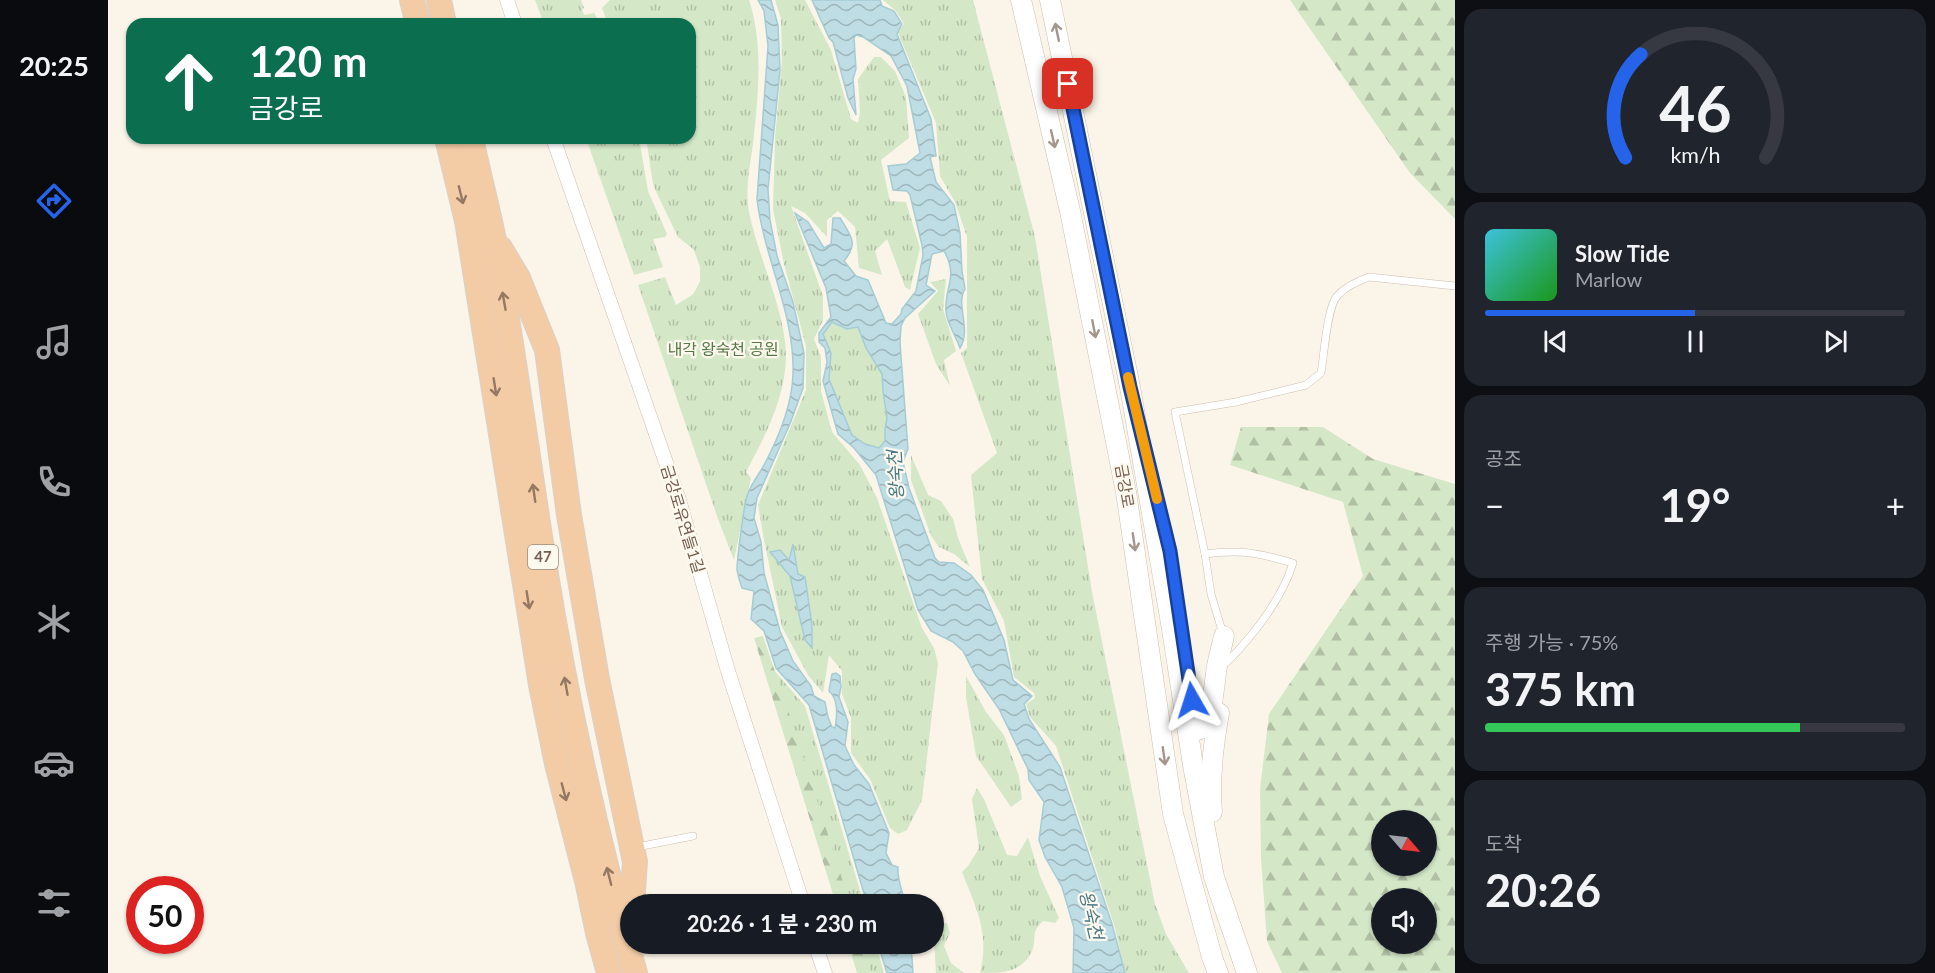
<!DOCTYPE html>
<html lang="ko">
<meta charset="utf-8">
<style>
:root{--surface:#171b24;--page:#20242c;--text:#f1f3f6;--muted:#9ea1a6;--line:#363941;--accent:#2563eb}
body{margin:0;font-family:Lato,"Noto Sans KR",sans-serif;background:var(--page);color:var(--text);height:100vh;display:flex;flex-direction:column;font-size:22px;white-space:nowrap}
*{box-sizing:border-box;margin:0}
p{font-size:20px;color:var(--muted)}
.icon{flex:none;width:33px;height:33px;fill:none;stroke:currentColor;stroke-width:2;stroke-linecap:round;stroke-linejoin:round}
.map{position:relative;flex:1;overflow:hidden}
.drawer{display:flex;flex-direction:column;gap:9px;padding:9px;background:#0d0f14;width:480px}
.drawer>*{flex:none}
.top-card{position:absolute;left:18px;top:18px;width:570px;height:126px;border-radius:18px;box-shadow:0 2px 4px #0004;background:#0b6e4f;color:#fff;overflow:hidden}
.needle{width:39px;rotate:118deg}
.tools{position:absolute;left:1263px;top:810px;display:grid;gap:12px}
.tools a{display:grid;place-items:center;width:66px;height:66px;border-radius:50%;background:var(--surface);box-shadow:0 2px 4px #0004;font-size:30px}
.speed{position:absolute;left:18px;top:876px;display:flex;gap:12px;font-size:30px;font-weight:700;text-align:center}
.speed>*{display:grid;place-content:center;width:78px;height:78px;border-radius:50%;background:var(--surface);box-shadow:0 2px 4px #0004;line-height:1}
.speed .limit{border:9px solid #d22;background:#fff;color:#111}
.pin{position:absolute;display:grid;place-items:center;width:51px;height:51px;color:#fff;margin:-26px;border-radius:12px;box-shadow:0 3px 9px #0006}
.me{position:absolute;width:66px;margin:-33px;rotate:354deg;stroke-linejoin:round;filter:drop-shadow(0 0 4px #0008)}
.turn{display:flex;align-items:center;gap:21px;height:126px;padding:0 24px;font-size:27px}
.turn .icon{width:78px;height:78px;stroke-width:2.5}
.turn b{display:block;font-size:42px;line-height:51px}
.big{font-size:45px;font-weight:700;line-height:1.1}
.drawer .widget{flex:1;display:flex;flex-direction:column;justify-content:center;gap:9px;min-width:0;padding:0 21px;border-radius:18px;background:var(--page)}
.drawer .dial{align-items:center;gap:0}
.dial svg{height:156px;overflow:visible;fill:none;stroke:var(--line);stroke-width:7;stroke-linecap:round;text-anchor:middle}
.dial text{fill:var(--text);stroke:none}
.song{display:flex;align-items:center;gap:18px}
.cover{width:72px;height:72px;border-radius:9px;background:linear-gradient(135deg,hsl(190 70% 55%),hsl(120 70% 35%))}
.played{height:6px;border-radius:3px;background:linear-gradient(90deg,var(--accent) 50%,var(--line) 50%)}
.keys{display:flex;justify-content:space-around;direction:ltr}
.heat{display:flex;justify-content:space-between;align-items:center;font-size:33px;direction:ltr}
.charge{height:9px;border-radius:4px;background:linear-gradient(90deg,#34c759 75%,var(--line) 0)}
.trip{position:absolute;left:512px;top:894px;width:324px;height:60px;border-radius:30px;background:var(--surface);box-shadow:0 2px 4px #0004;font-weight:700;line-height:60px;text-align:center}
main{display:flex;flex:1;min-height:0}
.tabs{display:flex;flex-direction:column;width:108px;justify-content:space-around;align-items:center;background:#090b0e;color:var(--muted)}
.tabs .icon{width:42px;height:42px}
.tabs .selected{color:var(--accent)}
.tabs b{font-size:27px;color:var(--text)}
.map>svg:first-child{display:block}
.grass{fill:url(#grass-tufts)}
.forest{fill:url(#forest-firs);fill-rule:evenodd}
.water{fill:url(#water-waves);stroke:#a5ccd5;stroke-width:1.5;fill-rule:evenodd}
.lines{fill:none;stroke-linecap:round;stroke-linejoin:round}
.service-casing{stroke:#cdbdaf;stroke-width:8}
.minor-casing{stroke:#cdbdaf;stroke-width:15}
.secondary-casing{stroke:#cfbead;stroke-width:21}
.trunk-casing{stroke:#d8d2cd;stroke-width:26}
.service{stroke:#fff;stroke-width:7}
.minor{stroke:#fff;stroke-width:14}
.secondary{stroke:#fff;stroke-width:20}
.trunk{stroke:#f3cba5;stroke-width:24}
.oneway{stroke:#a5968c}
.oneway2{stroke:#947864}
.route-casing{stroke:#184099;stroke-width:15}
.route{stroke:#2563eb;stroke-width:10}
.slow{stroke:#f59e0b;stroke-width:10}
.labels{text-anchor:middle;stroke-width:4.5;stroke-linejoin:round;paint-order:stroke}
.shield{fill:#fef9ef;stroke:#9d8c7e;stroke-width:1.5}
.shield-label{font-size:15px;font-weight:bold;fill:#745d4e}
.park-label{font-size:16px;fill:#547947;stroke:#fef9ef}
.street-label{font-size:16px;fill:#745d4e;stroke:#fef9ef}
.water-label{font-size:18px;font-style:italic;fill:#497a86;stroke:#fef9ef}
</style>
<main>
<nav class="tabs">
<b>20:25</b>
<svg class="icon selected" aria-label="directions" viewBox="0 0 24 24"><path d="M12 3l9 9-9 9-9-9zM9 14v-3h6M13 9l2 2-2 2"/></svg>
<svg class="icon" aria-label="music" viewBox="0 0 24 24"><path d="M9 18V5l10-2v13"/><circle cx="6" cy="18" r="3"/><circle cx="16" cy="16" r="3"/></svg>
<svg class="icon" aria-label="phone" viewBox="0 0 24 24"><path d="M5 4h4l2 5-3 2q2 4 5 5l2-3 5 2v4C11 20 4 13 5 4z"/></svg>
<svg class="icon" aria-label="climate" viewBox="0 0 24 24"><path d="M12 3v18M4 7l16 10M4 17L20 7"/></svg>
<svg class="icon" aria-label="car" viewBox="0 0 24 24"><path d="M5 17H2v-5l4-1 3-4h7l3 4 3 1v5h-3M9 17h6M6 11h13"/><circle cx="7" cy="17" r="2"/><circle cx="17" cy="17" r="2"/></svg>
<svg class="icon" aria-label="filters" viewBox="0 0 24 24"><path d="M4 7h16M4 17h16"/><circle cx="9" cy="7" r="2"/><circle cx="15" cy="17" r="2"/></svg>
</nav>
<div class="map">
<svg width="1347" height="973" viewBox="0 0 1347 973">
<defs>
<pattern id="grass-tufts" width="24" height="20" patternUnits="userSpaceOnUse" patternTransform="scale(1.5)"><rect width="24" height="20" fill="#d4e8c8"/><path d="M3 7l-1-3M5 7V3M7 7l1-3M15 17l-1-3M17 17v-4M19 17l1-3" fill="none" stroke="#b1bfa5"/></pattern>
<pattern id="forest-firs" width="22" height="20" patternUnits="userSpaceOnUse" patternTransform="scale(1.5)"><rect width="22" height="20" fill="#d4e8c8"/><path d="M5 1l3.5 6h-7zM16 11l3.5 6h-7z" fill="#b1bfa5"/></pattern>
<pattern id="water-waves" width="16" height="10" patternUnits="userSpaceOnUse" patternTransform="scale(1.5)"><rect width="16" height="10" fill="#bedde4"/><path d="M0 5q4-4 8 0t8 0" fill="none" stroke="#9fb6bb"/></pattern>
</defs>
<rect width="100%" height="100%" fill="#fbf5e9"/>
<g class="grass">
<polygon points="427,0 473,0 476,8 474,9 476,15 486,13 493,24 436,24"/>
<path d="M 502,0 L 641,0 C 656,45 650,97 645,144 C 642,166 637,190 641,212 C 650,257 678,312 678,357 C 677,399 657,436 638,472 L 643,478 L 626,560 L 610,519 L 530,285 L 557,277 L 568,305 L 584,295 L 587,291 L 592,281 L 592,267 L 586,250 L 570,237 L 551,198 L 545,184 L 538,138 L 582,138 L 582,24 L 500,24 L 494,8 Z"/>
<polygon points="667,0 697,0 723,50 743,119 750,123 752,112 750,79 766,57 773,57 787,71 798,97 801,138 773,160 782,201 798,202 812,248 802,290 797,287 779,239 767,251 774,275 751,268 747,227 730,211 719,220 719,237 697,213 683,206 715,296 715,320 706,339 713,357 713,391 724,432 752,465 769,498 814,628 826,648 830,663 814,800 799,830 790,834 782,828 762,779 743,753 743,718 734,694 734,671 721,655 715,693 700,675 674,627 656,540 650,505 698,390 698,346 676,264 665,209 667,138 674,60 673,19"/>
<polygon points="775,0 865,0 927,237 984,592 1047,904 1058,934 1081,973 1017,973 1007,928 948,746 922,717 918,704 927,698 926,693 906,677 896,621 874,579 863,475 889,453 853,353 859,348 859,237 847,202 832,176 828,123 792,38 790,32 796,24 788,11"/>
<polygon points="478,138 531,138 540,191 559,234 557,237 545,239 555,267 526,275"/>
<polygon points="838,279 835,309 848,351 836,360 842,386 828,364 810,314 830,291 822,282"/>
<polygon points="724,321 739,329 750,327 758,348 774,374 775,391 779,418 777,429 777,441 771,448 757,444 744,435 721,379 723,353 715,334"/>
<polygon points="803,455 820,495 833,501 845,519 850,538 862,567 846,554 831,547 823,536 803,480"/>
<polygon points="666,670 697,706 756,904 741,904"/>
<polygon points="858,676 878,712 896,735 911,776 914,799 903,807 868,756 858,697"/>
<path d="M 869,788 L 876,799 L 899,855 L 909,856 L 920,837 L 932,876 L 951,918 L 947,923 L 935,921 C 921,935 930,936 924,951 C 914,973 894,973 872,973 C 882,933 868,908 854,872 L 860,866 L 871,848 L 864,799 Z"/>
<polygon points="839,923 842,933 836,946 843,963 856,973 828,973 825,925"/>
<polygon points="753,944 768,944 776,973 763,973"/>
</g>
<g class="forest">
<polygon points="1182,0 1347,0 1347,219 1302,173"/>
<path d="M 1133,427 L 1215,427 L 1265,459 L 1347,484 L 1347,973 L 1174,973 L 1159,941 L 1153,859 L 1152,789 L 1161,714 L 1255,576 L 1235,502 L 1122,465 ZM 1274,820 L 1318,820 L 1318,866 L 1274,866 ZM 1274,898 L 1318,898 L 1318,944 L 1274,944 Z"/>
<polygon points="655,636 690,740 742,904 728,904 646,638"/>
<polygon points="740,944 754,944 763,973 749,973"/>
</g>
<g class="water">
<path d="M 650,0 L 663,0 L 670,25 L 672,70 L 660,189 L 662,220 L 669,256 L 685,302 L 696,353 L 695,388 L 682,424 L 649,498 L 646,518 L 653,542 L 656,573 L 672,631 L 685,661 L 703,686 L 706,696 L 717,702 L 720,717 L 724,727 L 727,728 C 729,716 731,700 721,691 L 724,674 L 728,673 L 732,676 L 733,687 L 731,697 L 740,722 L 737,746 L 746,765 L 761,784 L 781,833 L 778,853 L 784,865 L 790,867 C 789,881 795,891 797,904 L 759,904 L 701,705 L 668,668 L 656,631 L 643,619 L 646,591 L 634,588 C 632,583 630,576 629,570 C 629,559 636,502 640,493 C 644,483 651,474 656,465 C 671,437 684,406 685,374 C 687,314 656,258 649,199 L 660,46 L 656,11 Z"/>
<path d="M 704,0 L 772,0 L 774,6 L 786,11 L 794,24 L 789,34 L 823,119 L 828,156 L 822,157 L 828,182 L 846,205 L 852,233 L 854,271 L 857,289 C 847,304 864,330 852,348 C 848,337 839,323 838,312 C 836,286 851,278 836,251 L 824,254 L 818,285 L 827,291 L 797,318 L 793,326 L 792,343 L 800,449 L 795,462 L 801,488 L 827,558 L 831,562 L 846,563 L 863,575 L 875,590 L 896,640 L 905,680 L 924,696 L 916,704 L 921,719 L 952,767 L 1004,924 L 1017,973 L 965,973 L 966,928 L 954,887 L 937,857 L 931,840 L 936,802 L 921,780 L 920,769 L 891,709 L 867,674 L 855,651 L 845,642 L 823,631 L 810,610 L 768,475 L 746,448 L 730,434 L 715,381 L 719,362 L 717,348 L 711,342 L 711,333 L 723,317 L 718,288 L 687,213 L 700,222 L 716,248 L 723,244 L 725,218 L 732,218 C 743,236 751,243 736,261 L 748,276 L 760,280 L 778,323 L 784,324 L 793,314 L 794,309 L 808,291 L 815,255 L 814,245 L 802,195 L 799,191 L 785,190 L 780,166 L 798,164 L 812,153 L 799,86 L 783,56 L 755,37 L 748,35 L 746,38 L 748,69 L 745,79 L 748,115 L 740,98 L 725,42 L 721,38 ZM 724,322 L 739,329 L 750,327 L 758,348 L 774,374 L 775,391 L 779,418 L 777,429 L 777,441 L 771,448 L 757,444 L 744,435 L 721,379 L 723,353 L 715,334 Z"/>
<polygon points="685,544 690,574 697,577 704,625 704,648 697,640 682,576 662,552 672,550 681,560"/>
<polygon points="770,944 803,944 805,973 779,973"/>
</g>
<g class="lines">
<defs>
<g id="service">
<path d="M 1097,554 L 1067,412 L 1128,402 L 1198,385 L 1213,373 C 1216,356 1219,307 1229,296 C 1237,287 1250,281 1261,277 L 1347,286"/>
<path d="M 1115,634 L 1103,594 L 1097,554 C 1133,549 1150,553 1185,563 C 1174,599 1145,636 1119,662"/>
<polyline points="529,847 585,836"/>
</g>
<g id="minor">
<polyline points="399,0 407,24"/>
<polyline points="445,138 571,500 620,671 695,904"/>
<polyline points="707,944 717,973"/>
</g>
<g id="secondary">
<polyline points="913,0 962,211 1018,492 1065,814 1104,957 1110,973"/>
<polyline points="942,0 1022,387 1063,623 1085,765 1106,877 1139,973"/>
<polyline points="1084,709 1089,730 1098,727 1103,712 1109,666 1116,636"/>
<path d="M 1104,812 C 1101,778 1105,746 1111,713"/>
</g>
<g id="trunk">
<polyline points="304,0 310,24"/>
<polyline points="331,0 336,24"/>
<polyline points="339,138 359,221 433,685 449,764 480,885 490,933 501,973"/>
<path d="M 363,138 C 370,172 379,206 386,240 C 405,347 419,454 436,562 C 458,700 488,838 527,973"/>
<polyline points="392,248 410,278 439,350 461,515 489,679 527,862 524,904"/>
</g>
</defs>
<use href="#service" class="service-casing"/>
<use href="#minor" class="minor-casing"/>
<use href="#secondary" class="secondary-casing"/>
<use href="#trunk" class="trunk-casing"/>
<use href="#service" class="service"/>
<use href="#minor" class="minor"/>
<use href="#secondary" class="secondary"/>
<use href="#trunk" class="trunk"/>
</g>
<defs><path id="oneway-shaft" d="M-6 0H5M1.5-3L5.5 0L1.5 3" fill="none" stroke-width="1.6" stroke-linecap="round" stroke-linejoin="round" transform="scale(1.5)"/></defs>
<g class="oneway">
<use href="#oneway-shaft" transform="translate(949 32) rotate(-102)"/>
<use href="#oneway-shaft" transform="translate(945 139) rotate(77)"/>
<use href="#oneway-shaft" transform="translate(986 329) rotate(79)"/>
<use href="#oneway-shaft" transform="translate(1026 542) rotate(82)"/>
<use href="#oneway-shaft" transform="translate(1056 756) rotate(82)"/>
</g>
<g class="oneway2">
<use href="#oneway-shaft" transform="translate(353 195) rotate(76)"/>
<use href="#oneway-shaft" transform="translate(396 301) rotate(-100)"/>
<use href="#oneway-shaft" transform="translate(387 387) rotate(81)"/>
<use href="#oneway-shaft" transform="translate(426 493) rotate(-98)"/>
<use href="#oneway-shaft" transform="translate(420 600) rotate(81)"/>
<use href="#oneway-shaft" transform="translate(458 686) rotate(-100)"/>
<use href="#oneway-shaft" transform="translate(456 792) rotate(75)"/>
<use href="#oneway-shaft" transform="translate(501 876) rotate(-104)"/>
</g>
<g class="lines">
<defs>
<polyline id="route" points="960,84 1022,387 1062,551 1084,700"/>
</defs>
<use href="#route" class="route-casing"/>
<use href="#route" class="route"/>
<polyline class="slow" points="1020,377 1049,499"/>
</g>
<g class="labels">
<rect class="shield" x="420" y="545" width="30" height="24" rx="4.5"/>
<g class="shield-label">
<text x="435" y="562">47</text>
</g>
<g class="park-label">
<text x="615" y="355">내각 왕숙천 공원</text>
</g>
<g class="street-label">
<text transform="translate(1017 486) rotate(80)" y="6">금강로</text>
<text transform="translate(575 519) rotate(73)" y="6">금강로유연들1길</text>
</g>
<g class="water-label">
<text transform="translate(788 475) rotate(-93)" y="6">왕숙천</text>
<text transform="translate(983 915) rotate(77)" y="6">왕숙천</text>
</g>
</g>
</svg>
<div class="tools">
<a><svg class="needle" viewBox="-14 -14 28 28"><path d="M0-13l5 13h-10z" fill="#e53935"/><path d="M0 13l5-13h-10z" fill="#9ea1a6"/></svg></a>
<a><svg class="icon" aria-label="sound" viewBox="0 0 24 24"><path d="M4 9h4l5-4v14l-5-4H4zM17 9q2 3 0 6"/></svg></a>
</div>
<div class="speed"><div class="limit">50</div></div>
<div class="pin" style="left:960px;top:84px;background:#d93025"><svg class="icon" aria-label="arrive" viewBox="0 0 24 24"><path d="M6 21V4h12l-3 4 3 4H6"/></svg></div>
<svg class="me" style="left:1084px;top:700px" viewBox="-20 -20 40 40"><path d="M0-17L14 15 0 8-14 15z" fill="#2563eb" stroke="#fff" stroke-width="4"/></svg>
<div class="trip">20:26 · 1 분 · 230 m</div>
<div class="top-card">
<div class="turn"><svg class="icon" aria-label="ahead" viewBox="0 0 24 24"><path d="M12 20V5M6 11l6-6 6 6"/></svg><div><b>120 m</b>금강로</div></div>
</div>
</div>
<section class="drawer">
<div class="widget dial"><svg viewBox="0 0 100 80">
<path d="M14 69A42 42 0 1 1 86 69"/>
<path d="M14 69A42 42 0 0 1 22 16" stroke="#2563eb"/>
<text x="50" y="56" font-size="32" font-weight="700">46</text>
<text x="50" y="72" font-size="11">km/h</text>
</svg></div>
<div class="widget">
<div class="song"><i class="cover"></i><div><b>Slow Tide</b><p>Marlow</p></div></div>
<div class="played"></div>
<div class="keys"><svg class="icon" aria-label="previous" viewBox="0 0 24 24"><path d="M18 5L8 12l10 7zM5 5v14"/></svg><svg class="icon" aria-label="pause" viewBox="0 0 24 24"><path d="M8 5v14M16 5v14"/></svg><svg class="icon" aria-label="next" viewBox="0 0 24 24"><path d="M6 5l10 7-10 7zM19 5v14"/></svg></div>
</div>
<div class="widget"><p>공조</p>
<div class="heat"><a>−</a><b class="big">19°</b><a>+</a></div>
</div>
<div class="widget"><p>주행 가능 · 75%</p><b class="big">375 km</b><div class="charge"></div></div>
<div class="widget"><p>도착</p><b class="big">20:26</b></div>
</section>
</main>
